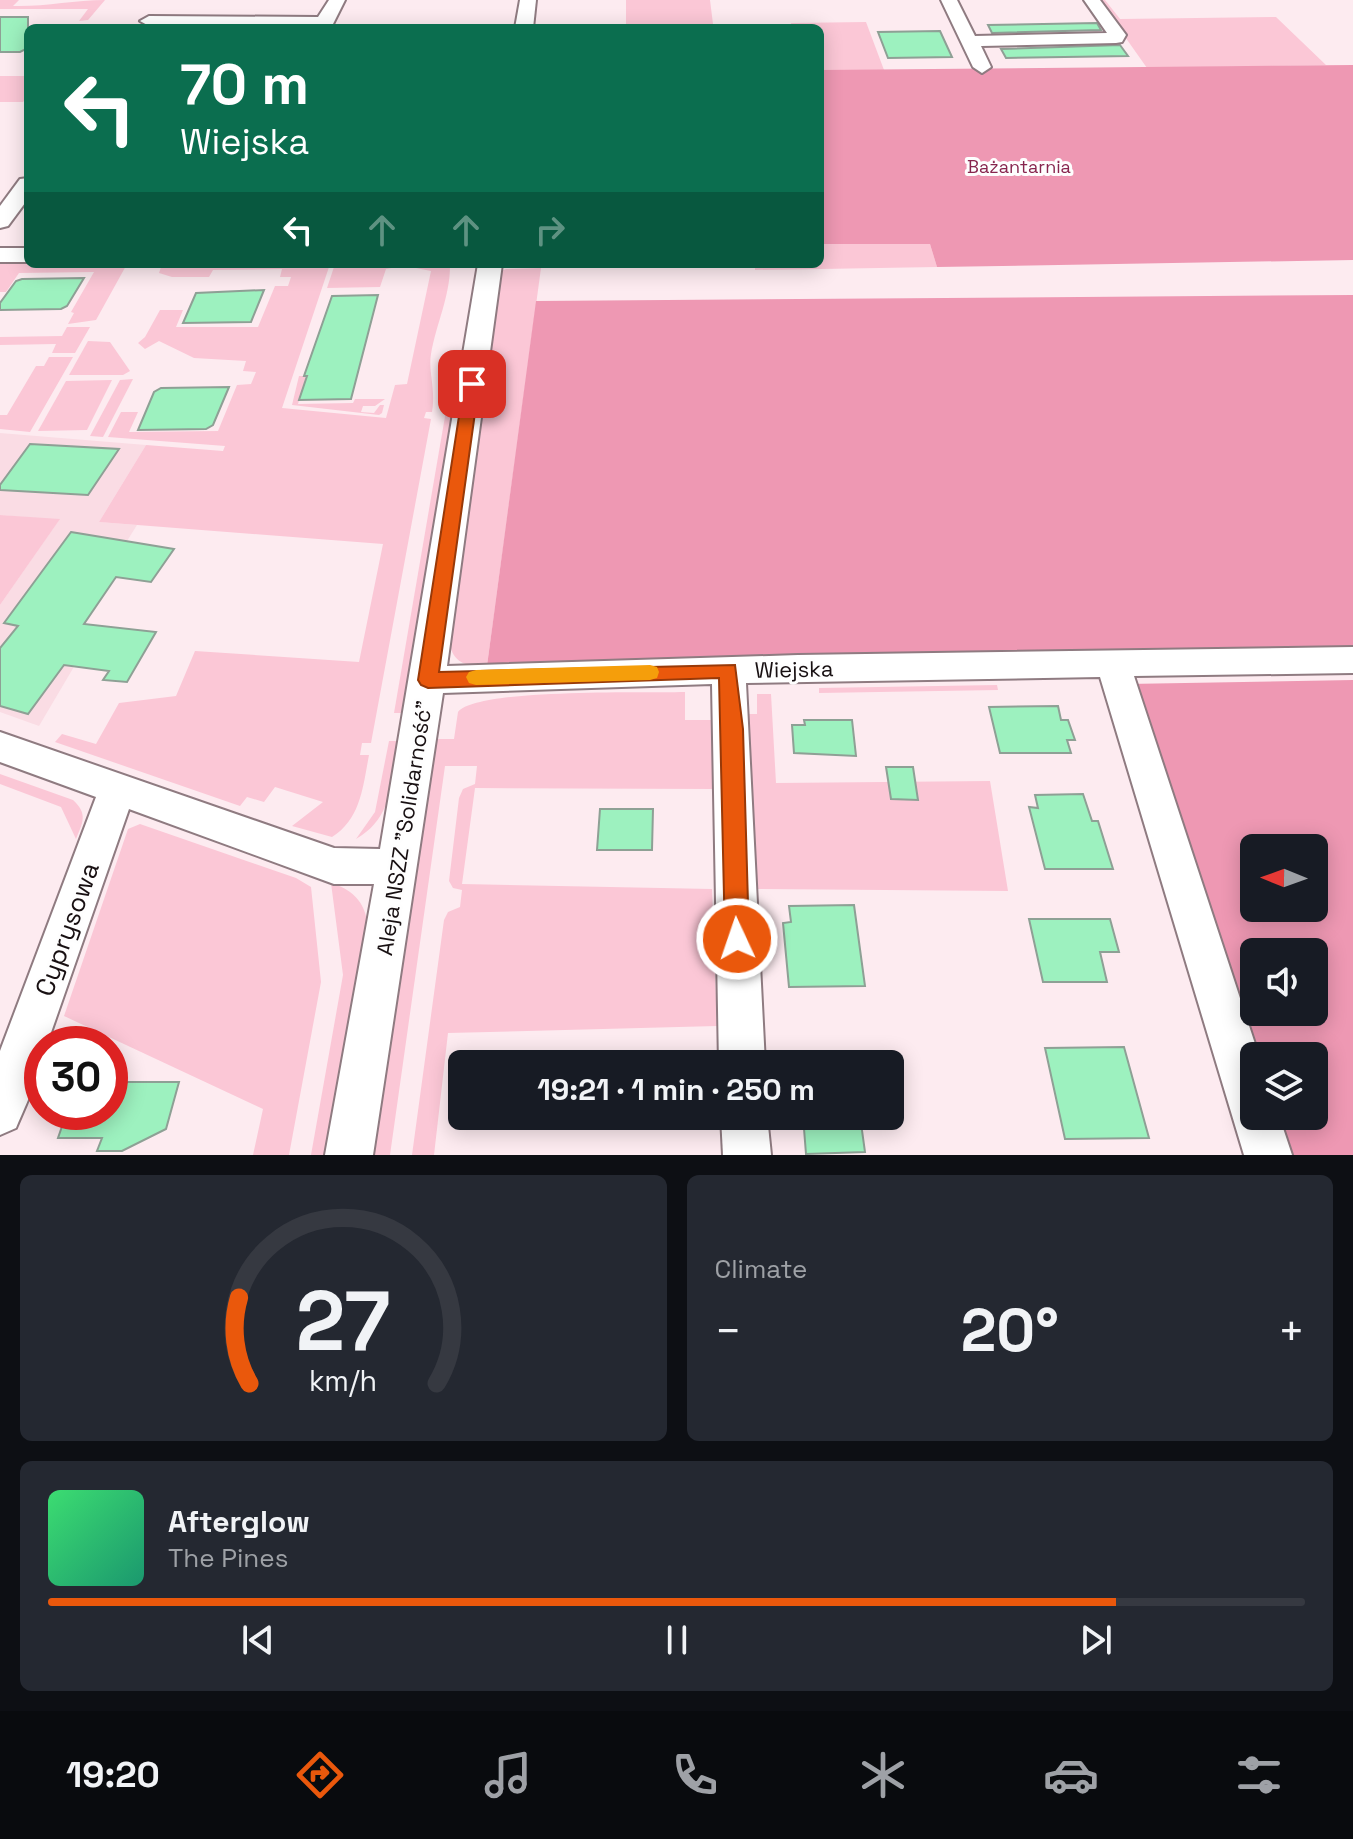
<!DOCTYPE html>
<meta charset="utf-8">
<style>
:root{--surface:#171b24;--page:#242831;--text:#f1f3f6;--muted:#9ea1a6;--line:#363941;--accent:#ea580c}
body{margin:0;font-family:"Space Grotesk",sans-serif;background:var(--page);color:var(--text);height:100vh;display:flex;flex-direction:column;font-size:30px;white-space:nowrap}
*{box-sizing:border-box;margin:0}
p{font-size:26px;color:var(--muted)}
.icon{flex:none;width:44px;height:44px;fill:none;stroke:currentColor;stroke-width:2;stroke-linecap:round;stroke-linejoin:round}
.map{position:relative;height:1155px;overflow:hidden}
.sheet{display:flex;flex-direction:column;gap:20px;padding:20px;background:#0d0f14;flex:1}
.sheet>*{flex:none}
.guide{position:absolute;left:24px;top:24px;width:800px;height:244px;border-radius:12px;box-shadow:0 4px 20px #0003;background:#0b6e4f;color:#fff;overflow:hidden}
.needle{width:52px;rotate:271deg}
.tools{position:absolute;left:1240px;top:834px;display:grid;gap:16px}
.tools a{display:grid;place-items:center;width:88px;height:88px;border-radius:12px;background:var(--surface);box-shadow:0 4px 20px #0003;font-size:40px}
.speed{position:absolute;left:24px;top:1026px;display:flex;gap:16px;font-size:40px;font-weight:700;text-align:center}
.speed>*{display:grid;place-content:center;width:104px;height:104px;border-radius:50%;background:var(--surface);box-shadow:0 4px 20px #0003;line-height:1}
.speed .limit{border:12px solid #d22;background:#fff;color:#111}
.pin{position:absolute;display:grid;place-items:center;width:68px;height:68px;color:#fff;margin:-34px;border-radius:16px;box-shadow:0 4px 12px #0006}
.me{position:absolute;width:88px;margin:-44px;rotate:357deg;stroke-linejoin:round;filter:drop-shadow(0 0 6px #0008)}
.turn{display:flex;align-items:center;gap:28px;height:168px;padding:0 24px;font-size:36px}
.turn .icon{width:104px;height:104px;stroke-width:2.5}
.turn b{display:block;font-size:56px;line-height:68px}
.lanes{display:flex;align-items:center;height:76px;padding:0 24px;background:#0003;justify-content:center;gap:40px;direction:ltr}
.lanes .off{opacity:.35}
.big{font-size:60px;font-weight:600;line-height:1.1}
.sheet .widget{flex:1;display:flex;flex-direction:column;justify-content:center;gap:12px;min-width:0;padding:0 28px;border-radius:12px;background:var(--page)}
.sheet .dial{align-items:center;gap:0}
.dial svg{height:208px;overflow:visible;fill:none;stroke:var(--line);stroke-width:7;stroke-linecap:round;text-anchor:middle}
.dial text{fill:var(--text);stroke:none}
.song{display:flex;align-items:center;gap:24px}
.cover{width:96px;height:96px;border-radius:12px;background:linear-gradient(135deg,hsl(140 70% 55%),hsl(160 70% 35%))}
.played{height:8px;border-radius:4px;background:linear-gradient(90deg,var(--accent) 85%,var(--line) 85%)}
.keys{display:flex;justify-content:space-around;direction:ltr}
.heat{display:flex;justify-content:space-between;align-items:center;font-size:44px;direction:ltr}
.sheet .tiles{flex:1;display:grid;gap:20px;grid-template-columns:1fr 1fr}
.widget:last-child{grid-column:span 2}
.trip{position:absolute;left:448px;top:1050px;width:456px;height:80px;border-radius:12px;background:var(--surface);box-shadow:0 4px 20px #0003;font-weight:600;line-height:80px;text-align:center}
.dock{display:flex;height:128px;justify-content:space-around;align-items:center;background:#090b0e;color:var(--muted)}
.dock .icon{width:56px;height:56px}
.dock .current{color:var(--accent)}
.dock b{font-size:36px;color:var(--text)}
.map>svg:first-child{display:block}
.built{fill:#fadce4}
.green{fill:#fbc7d6}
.forest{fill:#ee98b3;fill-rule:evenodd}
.building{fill:#9df1bf;stroke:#8ea095;stroke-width:2}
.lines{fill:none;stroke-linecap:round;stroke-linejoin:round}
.minor-casing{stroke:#8f7b81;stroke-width:4}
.minor{fill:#fff;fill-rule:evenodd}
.route{fill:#ea580c;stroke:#983908;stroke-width:2}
.slow{fill:#f59e0b}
.labels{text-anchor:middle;stroke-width:6;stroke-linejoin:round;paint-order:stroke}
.far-park-label{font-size:18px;fill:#87254e;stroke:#fefefe}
.street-label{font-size:22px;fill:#181012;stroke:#fefefe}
.near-street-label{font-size:26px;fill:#181012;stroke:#fefefe}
</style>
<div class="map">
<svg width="1353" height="1155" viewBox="0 0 1353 1155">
<rect width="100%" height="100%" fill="#fdebf0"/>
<polygon class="built" points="0,433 146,445 99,522 137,525 102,581 43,638 85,648 39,726 0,712 0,605 59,520 0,515"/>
<g class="green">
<path d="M 0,0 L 19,0 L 13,6 C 43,7 74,0 105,0 L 88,20 L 79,21 L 88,9 L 0,9 Z"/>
<polygon points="626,0 710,0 713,24 626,24"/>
<polygon points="1099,0 1105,0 1120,19 1276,17 1326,65 1147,68"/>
<polygon points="866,22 884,70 820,70 820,28 792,28 791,23"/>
<polygon points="0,76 28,76 28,97 23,102 0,102"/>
<polygon points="820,244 930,244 937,267 755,270 755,264 820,264"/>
<polygon points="0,263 127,264 96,320 68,324 74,313 71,312 94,272 19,273 6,292 0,292"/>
<path d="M 162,264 L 330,264 L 282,408 L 386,418 L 395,385 L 407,384 L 431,271 L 416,268 L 421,265 L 450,266 C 450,297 436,324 431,354 C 428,372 436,389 432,412 L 426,412 L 424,418 L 431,419 L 371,743 L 362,743 L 360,755 L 369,755 C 363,786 361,819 332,837 L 292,826 L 323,802 L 275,787 L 264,802 L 247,797 L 240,806 L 55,742 L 62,734 L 96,744 L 119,703 L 176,696 L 195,651 L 359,662 L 383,544 L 99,522 L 146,445 L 223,451 L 225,446 L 108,437 L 121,412 L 138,412 L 129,432 L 218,431 L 237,385 L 251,384 L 256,372 L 243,371 L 246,361 L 194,358 L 159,341 L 145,349 L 138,343 L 145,337 L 160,310 L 183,310 L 176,327 L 258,327 L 275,286 L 288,286 L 291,277 L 280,277 L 282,269 L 213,270 L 209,277 L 172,277 L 159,273 Z"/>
<polygon points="335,264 390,264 397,267 386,269 380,287 327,288"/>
<path d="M 541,268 L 487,666 C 469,667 453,664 450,644 L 499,272 L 506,269 Z"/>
<polygon points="67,327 90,327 75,353 52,353 56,344 0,345 0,337 62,336"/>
<polygon points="88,341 110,342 130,371 123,375 69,375"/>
<polygon points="49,357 73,357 30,432 0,429 0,415 7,415 36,366 44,366"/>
<polygon points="453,370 457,370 457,387 404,713 394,713"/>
<polygon points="299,376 306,376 298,404 353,403 355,399 385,399 375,406 363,406 361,412 374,413 380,405 384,405 382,413 379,415 292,405"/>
<polygon points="133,379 103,437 90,436 120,380"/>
<polygon points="112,380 87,430 38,431 66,381"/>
<polygon points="0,515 60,519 0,605"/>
<polygon points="997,685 998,690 819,693 819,688"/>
<path d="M 685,692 L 685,720 L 714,720 L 715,789 L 475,788 L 462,884 L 712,889 L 717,1026 L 448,1033 L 434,1155 L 412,1155 L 444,920 L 448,912 L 460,907 L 462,890 L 453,888 L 449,881 L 459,798 L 463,789 L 475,784 L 477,766 L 445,766 L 390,1155 L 372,1155 L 436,739 L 454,739 L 458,712 C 478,688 646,693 685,692 Z"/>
<polygon points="757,694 771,694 776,783 990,781 1008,891 750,889 746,714 757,714"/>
<path d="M 389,741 L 399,741 C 391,781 394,817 356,839 L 375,812 Z"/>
<path d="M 0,774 L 73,800 C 88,814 83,822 76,839 L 61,807 L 0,784 Z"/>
<polygon points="140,824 296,878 311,887 321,982 289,1155 253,1155 263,1109 64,1016 128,829"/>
<path d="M 331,883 C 350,889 363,899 367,920 L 325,1155 L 311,1155 L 343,975 Z"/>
</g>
<g class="forest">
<polygon points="1353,65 1353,260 937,267 930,244 820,244 820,70"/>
<polygon points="1353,295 1353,650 487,666 536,301"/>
<path d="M 1353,680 L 1353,1155 L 1286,1155 L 1273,1116 L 1314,1116 L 1314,1056 L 1254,1056 L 1127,684 ZM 1254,848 L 1314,848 L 1314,908 L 1254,908 ZM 1254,952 L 1314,952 L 1314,1012 L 1254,1012 Z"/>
</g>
<g class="building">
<polygon points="0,17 28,17 28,48 20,52 0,52"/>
<polygon points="1097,23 1101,30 992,33 988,25"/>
<polygon points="940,31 952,57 888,58 878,32"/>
<polygon points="1120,45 1128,56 1006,58 1001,49"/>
<polygon points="84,278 67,306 61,309 0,310 0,303 16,281 22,279"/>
<polygon points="264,290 251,322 183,323 196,293"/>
<polygon points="378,295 351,399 299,400 307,376 304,376 332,296"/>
<polygon points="229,387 213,425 206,429 138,430 154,392 161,388"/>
<polygon points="30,444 119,449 88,495 0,490 0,485"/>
<polygon points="71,532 174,549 151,582 116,577 84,624 156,632 127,682 103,680 109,671 64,665 28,714 0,706 0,648 18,626 4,623"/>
<polygon points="1058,706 1061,720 1068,720 1075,740 1067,740 1071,753 1000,753 989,707"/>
<polygon points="804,720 852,720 856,756 794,753 792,725 805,725"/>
<polygon points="886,767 913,767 918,800 891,799"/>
<polygon points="1083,794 1092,821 1098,821 1113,869 1045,869 1029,807 1038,808 1035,795"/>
<polygon points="600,809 653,809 652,850 597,850"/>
<polygon points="854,905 865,986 789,987 783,923 791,922 789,906"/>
<polygon points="1029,919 1110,919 1119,952 1100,952 1107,982 1043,982"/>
<polygon points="1124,1047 1149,1138 1065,1139 1045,1048"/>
<polygon points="110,1082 179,1082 166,1129 122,1151 97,1151 102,1138 58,1138 67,1112 110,1112"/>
<polygon points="803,1116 860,1116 865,1152 806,1154"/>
</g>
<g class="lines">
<defs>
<g id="minor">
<polygon points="329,0 345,0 333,24 318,27 149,26 140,21 149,16 318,17"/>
<polygon points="520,0 536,0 533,28 515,28"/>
<polygon points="941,0 957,0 975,36 1107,33 1084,0 1100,0 1126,35 1122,42 1116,43 981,46 991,67 982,73 973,67"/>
<polygon points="28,178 28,199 8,226 0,228 0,206 20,179"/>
<rect x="0" y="248" width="28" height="14"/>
<path d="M 478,264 L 502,264 L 447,666 L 798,655 L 1353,647 L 1353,673 L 1134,676 L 1259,1056 L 1254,1056 L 1254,1116 L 1279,1116 L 1292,1155 L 1244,1155 L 1100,677 L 746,683 L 765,1064 L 719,1064 L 712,684 L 443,693 L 373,1155 L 325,1155 L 374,884 L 334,884 L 129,809 L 47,1044 L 42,1044 C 42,1072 27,1102 16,1128 L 0,1135 L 0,1051 L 96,797 L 0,762 L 0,732 L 334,848 L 380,849 Z"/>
<polygon points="721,1116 767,1116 771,1155 723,1155"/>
</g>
</defs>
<use href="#minor" class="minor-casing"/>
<use href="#minor" class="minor"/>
</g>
<polygon class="route" points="472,380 479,384 439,672 735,665 743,729 749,939 745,947 737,950 729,947 725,939 719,678 428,688 421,685 418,680 464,384"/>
<polygon class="slow" points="650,665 657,667 659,672 657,678 650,680 476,685 469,683 466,677 469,672 476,670"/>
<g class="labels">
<g class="far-park-label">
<text x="1019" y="173">Bażantarnia</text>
</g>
<g class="street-label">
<text transform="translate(794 669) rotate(-1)" y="8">Wiejska</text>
<text transform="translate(404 828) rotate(-81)" y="8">Aleja NSZZ "Solidarność"</text>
</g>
<g class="near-street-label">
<text transform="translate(67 929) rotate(-70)" y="9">Cyprysowa</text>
</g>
</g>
</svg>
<div class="tools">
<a><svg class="needle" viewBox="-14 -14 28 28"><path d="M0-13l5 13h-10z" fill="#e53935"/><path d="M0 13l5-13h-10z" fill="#9ea1a6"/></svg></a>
<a><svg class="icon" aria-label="sound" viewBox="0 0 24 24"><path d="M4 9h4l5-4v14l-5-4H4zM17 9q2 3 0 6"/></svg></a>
<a><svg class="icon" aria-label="layers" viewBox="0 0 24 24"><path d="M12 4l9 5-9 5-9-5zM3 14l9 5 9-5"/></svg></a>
</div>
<div class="speed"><div class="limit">30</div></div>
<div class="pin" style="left:472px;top:384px;background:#d93025"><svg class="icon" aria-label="arrive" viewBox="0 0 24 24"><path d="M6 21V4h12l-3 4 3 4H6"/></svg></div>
<svg class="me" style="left:737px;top:939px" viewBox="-20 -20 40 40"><circle r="17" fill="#ea580c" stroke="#fff" stroke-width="3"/><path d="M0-11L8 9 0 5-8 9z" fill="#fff"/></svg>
<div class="trip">19:21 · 1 min · 250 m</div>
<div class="guide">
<div class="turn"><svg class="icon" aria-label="left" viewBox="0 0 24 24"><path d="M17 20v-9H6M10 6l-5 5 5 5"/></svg><div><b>70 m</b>Wiejska</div></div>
<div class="lanes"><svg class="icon" aria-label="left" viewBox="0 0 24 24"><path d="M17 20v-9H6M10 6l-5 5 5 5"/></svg><svg class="icon off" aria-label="ahead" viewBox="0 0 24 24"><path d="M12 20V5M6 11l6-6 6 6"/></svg><svg class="icon off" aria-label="ahead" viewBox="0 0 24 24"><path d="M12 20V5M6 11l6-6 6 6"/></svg><svg class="icon off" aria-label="right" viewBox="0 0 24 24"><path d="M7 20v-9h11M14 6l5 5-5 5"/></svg></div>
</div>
</div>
<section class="sheet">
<div class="tiles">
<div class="widget dial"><svg viewBox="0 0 100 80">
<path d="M14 69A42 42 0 1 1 86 69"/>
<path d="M14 69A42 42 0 0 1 10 36" stroke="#ea580c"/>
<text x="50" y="56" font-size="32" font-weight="700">27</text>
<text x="50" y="72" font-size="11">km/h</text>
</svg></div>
<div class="widget"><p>Climate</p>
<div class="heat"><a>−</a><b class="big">20°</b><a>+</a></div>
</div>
<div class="widget">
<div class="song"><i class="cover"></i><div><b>Afterglow</b><p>The Pines</p></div></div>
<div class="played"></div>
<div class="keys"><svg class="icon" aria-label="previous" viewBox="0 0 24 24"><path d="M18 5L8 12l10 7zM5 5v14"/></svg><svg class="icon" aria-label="pause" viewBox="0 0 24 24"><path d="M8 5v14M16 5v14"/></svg><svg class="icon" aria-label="next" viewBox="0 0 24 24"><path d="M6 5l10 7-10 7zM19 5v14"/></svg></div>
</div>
</div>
</section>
<nav class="dock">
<b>19:20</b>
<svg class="icon current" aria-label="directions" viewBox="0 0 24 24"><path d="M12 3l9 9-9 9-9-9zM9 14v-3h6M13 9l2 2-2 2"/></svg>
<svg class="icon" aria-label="music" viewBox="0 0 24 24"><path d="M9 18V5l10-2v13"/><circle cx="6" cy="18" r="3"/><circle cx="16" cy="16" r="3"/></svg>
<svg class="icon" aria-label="phone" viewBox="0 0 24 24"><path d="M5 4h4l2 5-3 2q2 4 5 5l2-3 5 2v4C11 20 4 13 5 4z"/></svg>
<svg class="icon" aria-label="climate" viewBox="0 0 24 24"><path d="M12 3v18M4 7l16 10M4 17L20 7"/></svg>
<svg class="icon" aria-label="car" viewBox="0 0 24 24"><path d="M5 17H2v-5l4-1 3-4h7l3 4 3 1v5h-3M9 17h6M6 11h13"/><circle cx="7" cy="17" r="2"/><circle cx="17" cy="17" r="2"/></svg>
<svg class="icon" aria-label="filters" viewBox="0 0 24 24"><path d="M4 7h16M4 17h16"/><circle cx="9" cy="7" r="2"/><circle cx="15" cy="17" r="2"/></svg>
</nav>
